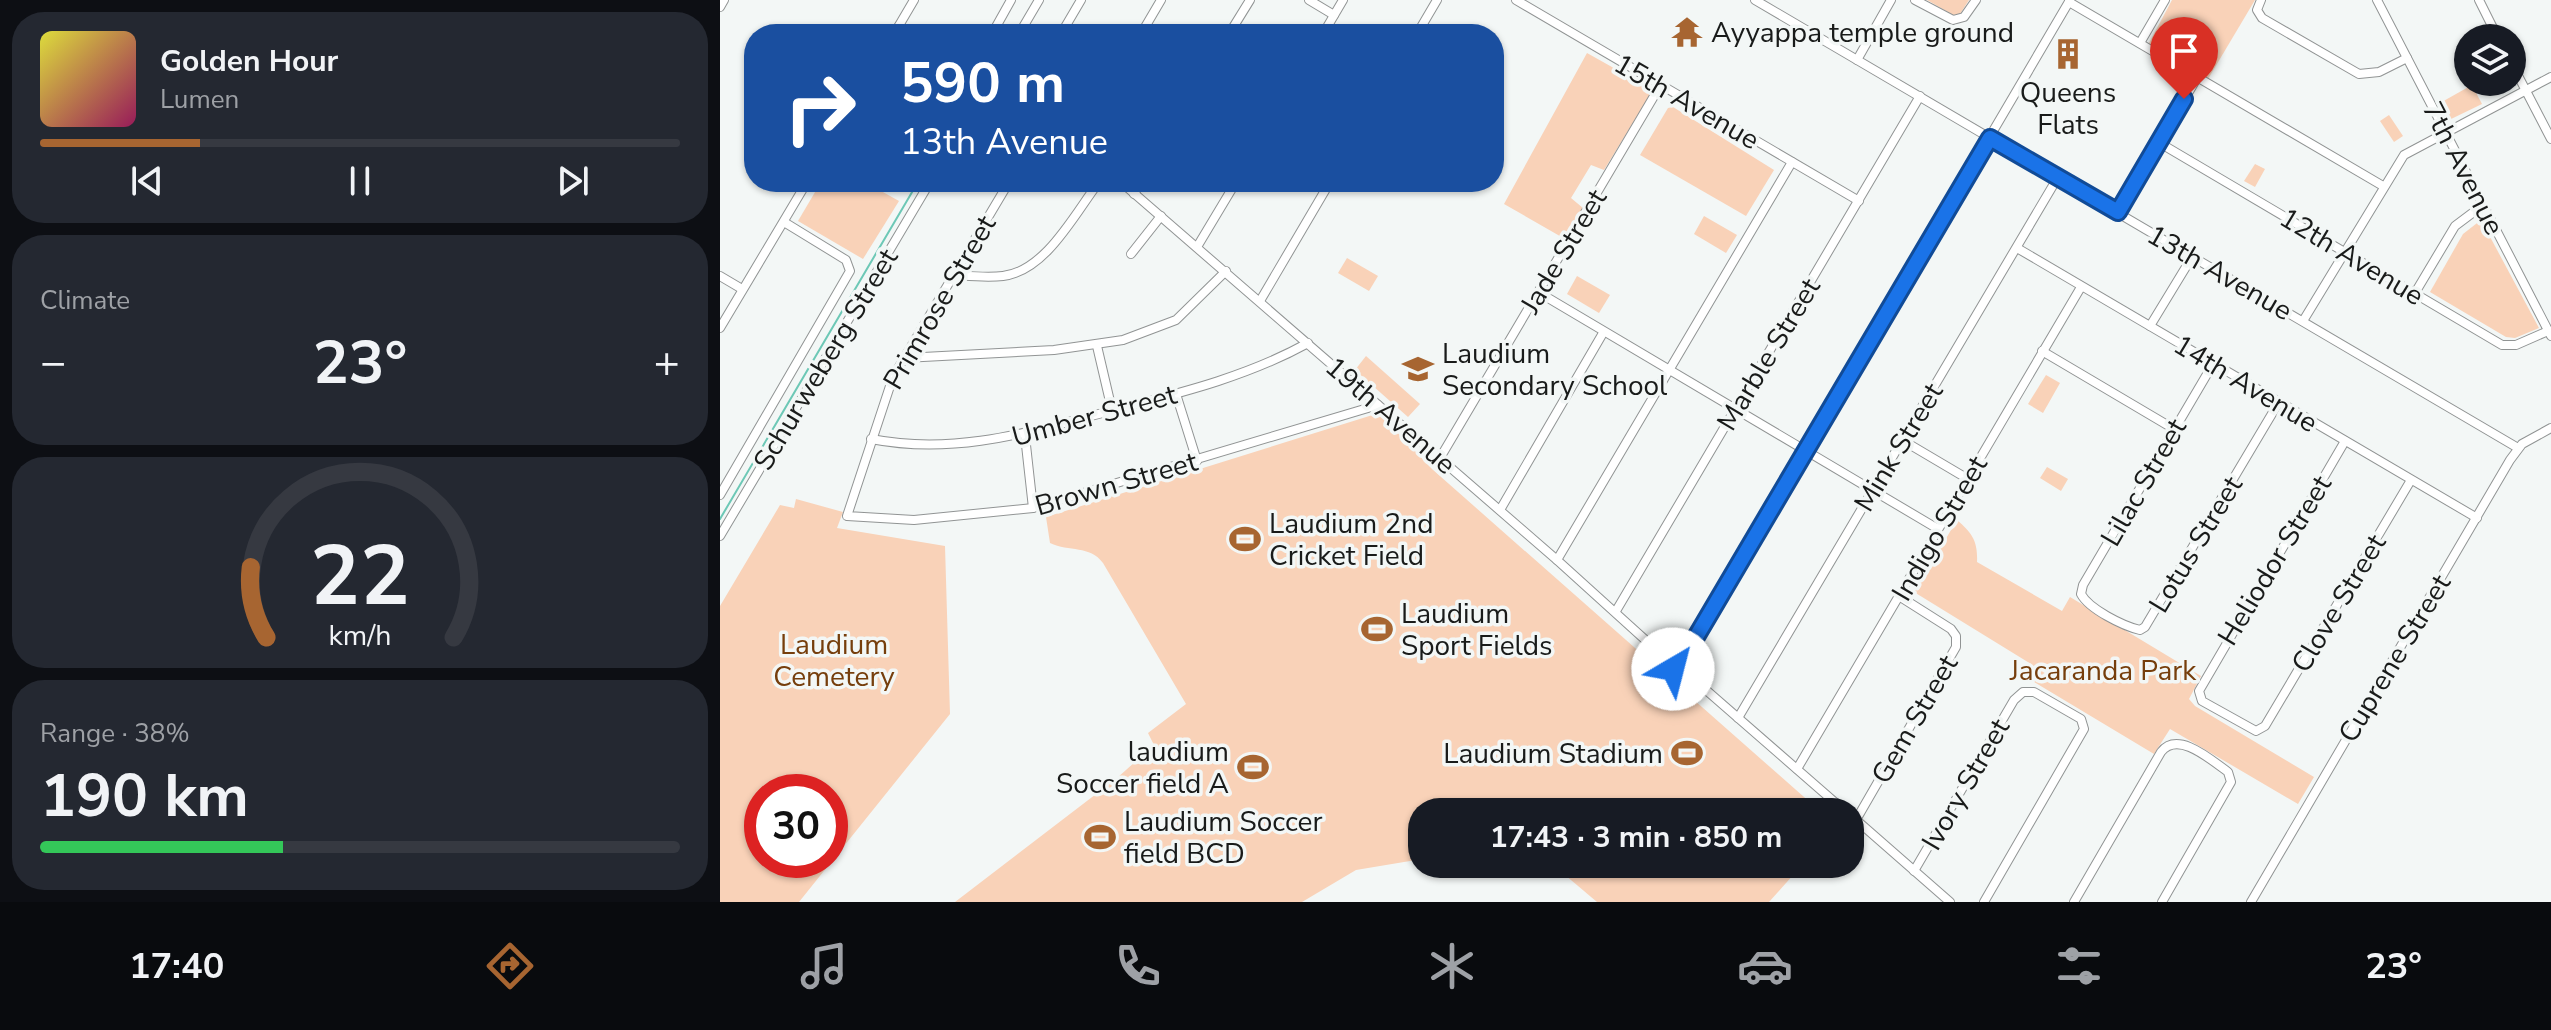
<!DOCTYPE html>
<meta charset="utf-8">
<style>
:root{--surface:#171b24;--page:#242831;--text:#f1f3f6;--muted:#9ea1a6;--line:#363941;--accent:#a76531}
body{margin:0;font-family:"Nunito Sans",sans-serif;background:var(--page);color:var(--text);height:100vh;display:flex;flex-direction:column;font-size:30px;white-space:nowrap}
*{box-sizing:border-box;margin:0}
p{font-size:26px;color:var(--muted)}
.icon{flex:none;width:44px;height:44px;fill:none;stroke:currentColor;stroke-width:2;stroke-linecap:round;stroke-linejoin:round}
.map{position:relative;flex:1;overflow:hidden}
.side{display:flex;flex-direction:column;gap:12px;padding:12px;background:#0d0f14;width:720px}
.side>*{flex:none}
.banner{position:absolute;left:24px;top:24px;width:760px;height:168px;border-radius:32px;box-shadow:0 2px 6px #0004;background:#1a4fa0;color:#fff;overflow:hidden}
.fabs{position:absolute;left:1734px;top:24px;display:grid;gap:16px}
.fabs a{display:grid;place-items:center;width:72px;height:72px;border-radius:50%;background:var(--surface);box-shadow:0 2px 6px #0004;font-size:40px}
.speed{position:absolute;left:24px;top:774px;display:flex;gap:16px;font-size:40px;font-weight:700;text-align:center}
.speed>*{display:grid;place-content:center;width:104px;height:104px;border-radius:50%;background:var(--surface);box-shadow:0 2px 6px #0004;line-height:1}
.speed .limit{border:12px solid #d22;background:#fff;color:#111}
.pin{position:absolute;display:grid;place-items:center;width:68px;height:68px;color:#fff;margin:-82px -34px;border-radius:50% 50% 50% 0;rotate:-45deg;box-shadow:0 0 8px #0007}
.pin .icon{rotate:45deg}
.me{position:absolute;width:88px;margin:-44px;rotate:37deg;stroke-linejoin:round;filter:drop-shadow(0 0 6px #0008)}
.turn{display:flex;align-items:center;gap:28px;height:168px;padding:0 24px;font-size:36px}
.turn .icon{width:104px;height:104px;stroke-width:2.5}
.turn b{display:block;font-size:56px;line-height:68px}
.big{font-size:60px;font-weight:700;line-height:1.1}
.side .tile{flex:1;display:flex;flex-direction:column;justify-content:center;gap:12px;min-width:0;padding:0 28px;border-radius:32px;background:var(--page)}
.side .dial{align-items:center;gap:0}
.dial svg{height:208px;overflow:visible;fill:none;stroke:var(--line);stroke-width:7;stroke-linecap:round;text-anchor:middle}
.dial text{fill:var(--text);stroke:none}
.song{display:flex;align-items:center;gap:24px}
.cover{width:96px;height:96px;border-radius:12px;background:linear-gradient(135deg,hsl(60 70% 55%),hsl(330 70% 35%))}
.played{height:8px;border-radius:4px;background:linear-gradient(90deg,var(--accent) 25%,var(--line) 25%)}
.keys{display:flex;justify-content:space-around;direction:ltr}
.heat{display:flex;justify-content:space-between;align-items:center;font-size:44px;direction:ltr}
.charge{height:12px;border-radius:6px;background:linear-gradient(90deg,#34c759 38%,var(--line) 0)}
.trip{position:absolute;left:688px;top:798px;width:456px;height:80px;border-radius:32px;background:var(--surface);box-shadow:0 2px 6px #0004;font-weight:700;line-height:80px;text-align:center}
.tab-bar{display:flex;height:128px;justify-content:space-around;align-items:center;background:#090b0e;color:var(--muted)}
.tab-bar .icon{width:56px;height:56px}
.tab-bar .active{color:var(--accent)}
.tab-bar b{font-size:36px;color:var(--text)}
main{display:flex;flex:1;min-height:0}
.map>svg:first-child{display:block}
.green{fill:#f9d2b8;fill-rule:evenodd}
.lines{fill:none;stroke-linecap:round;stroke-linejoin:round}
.stream{stroke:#6dc8b6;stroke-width:2}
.minor-casing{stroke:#919494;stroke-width:10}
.minor{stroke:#fff;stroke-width:8}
.route-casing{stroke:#114b97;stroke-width:20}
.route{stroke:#1a73e8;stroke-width:14}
.labels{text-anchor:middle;stroke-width:7;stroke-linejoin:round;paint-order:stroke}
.poi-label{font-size:28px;fill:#191b1a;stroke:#f3f7f6;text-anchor:start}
.street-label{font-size:28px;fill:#191b1a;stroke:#f3f7f6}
.park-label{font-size:28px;fill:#763e0c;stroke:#f3f7f6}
</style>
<main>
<section class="side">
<div class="tile">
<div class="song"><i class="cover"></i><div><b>Golden Hour</b><p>Lumen</p></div></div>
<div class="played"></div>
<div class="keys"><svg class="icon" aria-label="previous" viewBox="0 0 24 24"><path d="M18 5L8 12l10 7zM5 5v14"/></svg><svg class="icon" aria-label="pause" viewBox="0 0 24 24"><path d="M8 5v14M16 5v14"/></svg><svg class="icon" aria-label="next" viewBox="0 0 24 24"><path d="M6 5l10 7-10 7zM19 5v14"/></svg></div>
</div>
<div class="tile"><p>Climate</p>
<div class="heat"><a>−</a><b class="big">23°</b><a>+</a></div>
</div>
<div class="tile dial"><svg viewBox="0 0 100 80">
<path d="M14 69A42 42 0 1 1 86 69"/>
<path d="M14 69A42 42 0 0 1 8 42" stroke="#a76531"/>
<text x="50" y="56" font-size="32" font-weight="700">22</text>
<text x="50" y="72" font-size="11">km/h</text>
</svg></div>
<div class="tile"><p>Range · 38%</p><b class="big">190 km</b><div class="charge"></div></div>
</section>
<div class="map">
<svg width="1831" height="902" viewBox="0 0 1831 902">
<rect width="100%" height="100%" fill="#f3f7f6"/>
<g class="green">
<polygon points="1207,0 1249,0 1240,14 1233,15"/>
<polygon points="1452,0 1535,0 1488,79 1429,43"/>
<polygon points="867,53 933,90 884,170 871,165 851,198 863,208 845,239 784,204"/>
<polygon points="1752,85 1762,104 1729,120 1720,103"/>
<polygon points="953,107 1054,170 1026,216 920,155 948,108"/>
<polygon points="1669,115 1683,136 1674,142 1660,121"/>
<polygon points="1535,164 1545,169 1535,187 1524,181"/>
<polygon points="101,182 145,182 179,201 143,259 78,221"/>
<polygon points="984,216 1017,235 1006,253 974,234"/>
<polygon points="1761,220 1819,328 1795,338 1786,337 1710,292 1743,234"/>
<polygon points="627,258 658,276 649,291 618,273"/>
<polygon points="857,276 890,295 879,313 847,294"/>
<polygon points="646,356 700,404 688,417 635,370"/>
<polygon points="1326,375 1340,383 1323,413 1308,404"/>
<path d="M 659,413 L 712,469 L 1101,812 L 702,812 L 702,859 L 636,870 L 582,902 L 235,902 L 397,778 L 434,745 L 428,733 L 466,704 L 383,563 C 370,545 349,552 330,543 L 326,517 Z"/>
<polygon points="1327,467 1348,479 1341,491 1320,478"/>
<path d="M 76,499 L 123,512 L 117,528 L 225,546 L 230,714 L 79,902 L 0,902 L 0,606 L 60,505 L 74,508 ZM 42,792 L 110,792 L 110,860 L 42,860 Z"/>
<path d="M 1237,520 C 1252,533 1258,541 1257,562 L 1342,611 L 1350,597 L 1481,676 L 1469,699 L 1475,706 L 1594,777 L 1578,804 L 1450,729 L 1434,754 L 1304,676 L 1311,664 L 1194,592 Z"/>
<polygon points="832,864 1083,864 1049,902 877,902"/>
</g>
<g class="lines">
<polyline class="stream" points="0,519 198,182"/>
<defs>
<g id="minor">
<polyline points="589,0 614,15"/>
<polyline points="796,0 1139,201"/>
<polyline points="1035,0 1798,448"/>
<polyline points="1195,0 1233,20 1244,17 1256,0"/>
<polyline points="1541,0 1537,10 1542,18 1639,74 1659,72 1687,58"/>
<polyline points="1657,0 1831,336"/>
<polyline points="1759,0 1778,38"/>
<polyline points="1349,2 1663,186"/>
<polyline points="0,7 4,0"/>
<polyline points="179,26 193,34"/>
<polyline points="174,34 194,0"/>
<polyline points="272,34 291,0"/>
<polyline points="299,34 319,0"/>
<polyline points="341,34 361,0"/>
<polyline points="421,34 441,0"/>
<polyline points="509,34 530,0"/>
<polyline points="603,34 623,0"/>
<polyline points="697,34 717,0"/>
<polyline points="1420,43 1445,0"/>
<polyline points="1137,60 1171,0"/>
<polyline points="1792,64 1831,139"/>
<polyline points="1438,142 1782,345 1796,345 1828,331"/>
<polyline points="289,182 173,377 127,516 194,520 313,508 658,405"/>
<polyline points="401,182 837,560 953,665"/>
<polyline points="414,194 421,182"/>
<polyline points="1398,212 1477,78"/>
<polyline points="477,247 516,182"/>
<polyline points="1297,248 1757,518"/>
<polyline points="411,254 441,216"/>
<path d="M 233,275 C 249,276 267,278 283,276 C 326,271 355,213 379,182"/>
<polyline points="0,276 22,289"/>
<polyline points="818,292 1218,529"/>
<polyline points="1695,293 1735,226 1763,205"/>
<polyline points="540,301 610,182"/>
<polyline points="1583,321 1684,155 1831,77"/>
<polyline points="1430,326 1472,257"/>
<polyline points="0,328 87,182"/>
<polyline points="377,346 392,410"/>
<polyline points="1322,351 1454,429"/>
<polyline points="184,358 334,350 403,340 456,320 506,271"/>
<path d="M 1493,364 L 1363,585 L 1361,594 C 1369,609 1403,626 1420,630 L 1425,627 L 1559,402"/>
<polyline points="456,394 477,461"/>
<polyline points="305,436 313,508"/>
<path d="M 151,439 C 239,456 315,430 398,409 C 464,392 528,376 588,343"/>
<polyline points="1182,440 1248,479"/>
<polyline points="1625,441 1479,691 1482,701 1536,731 1545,726 1691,480"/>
<polyline points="720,458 940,86"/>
<polyline points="0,495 130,271 126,260 64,222"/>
<polyline points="780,510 883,333"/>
<polyline points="0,536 210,182"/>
<polyline points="837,560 1072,162"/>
<polyline points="896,611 1200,96"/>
<circle cx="959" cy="666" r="6"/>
<polyline points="965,664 973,642 1350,0"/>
<polyline points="961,672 978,683 1126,812"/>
<polyline points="1018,718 1338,177"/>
<polyline points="1077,769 1361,287"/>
<polyline points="1134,818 1230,902"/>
<polyline points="1136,820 1236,647 1236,636 1231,629 1179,596"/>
<polyline points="1194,871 1294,700 1303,692 1314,692 1361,719 1364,729 1264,902"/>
<path d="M 1354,902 L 1441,752 C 1458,730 1491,760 1508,772 L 1511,782 L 1442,902"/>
<polyline points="1531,902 1790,460 1802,444 1831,428"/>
</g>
</defs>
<use href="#minor" class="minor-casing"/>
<use href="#minor" class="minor"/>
</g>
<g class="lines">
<defs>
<polyline id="route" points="953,669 973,642 1270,138 1398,212 1464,99"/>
</defs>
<use href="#route" class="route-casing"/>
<use href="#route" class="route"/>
</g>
<defs>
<symbol id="temple-bare" viewBox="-9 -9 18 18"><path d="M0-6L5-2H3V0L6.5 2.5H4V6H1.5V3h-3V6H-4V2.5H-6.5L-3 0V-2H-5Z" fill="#a76531" stroke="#f3f7f6" stroke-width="2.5" paint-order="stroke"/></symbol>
<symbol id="building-bare" viewBox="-9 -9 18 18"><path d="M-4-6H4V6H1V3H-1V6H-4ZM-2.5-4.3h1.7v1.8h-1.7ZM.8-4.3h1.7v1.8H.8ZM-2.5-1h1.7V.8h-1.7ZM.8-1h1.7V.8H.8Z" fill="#a76531" stroke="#f3f7f6" stroke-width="2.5" paint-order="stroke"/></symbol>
<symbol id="school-bare" viewBox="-9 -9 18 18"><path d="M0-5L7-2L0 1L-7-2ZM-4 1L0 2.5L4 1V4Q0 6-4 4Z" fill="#a76531" stroke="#f3f7f6" stroke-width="2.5" paint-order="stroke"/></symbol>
<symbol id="stadium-bare" viewBox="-9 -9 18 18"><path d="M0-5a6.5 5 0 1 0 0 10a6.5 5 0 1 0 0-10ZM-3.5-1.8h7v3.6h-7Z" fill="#a76531" stroke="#f3f7f6" stroke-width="2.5" paint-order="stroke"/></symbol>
</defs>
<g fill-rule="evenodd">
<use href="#temple-bare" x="945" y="10" width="44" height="44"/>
<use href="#building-bare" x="1326" y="32" width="44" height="44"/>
<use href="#school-bare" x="676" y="347" width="44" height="44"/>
<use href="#stadium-bare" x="503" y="517" width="44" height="44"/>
<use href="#stadium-bare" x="635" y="607" width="44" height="44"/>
<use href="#stadium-bare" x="945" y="731" width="44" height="44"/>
<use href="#stadium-bare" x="511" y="745" width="44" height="44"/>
<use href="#stadium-bare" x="358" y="815" width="44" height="44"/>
</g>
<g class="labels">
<g class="poi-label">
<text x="991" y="42">Ayyappa temple ground</text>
<text x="1348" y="102" text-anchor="middle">Queens<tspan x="1348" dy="32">Flats</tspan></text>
<text x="722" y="363">Laudium<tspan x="722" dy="32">Secondary School</tspan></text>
<text x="549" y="533">Laudium 2nd<tspan x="549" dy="32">Cricket Field</tspan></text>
<text x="681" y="623">Laudium<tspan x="681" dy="32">Sport Fields</tspan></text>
<text x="509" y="761" text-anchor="end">laudium<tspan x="509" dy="32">Soccer field A</tspan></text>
<text x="943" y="763" text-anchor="end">Laudium Stadium</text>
<text x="404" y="831">Laudium Soccer<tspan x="404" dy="32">field BCD</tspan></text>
</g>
<g class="street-label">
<text transform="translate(967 101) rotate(30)" y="10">15th Avenue</text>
<text transform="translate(1744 168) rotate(63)" y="10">7th Avenue</text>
<text transform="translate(843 251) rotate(-59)" y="10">Jade Street</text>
<text transform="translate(1632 256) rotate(31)" y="10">12th Avenue</text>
<text transform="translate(1500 272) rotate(30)" y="10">13th Avenue</text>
<text transform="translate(219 302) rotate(-60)" y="10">Primrose Street</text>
<text transform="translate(1048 354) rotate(-59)" y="10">Marble Street</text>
<text transform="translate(105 359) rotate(-59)" y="10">Schurweberg Street</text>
<text transform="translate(1526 383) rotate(31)" y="10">14th Avenue</text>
<text transform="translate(374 415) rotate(-15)" y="10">Umber Street</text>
<text transform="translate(671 415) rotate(41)" y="10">19th Avenue</text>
<text transform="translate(1178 447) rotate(-59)" y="10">Mink Street</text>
<text transform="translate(1423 482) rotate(-60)" y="10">Lilac Street</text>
<text transform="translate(396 483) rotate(-16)" y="10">Brown Street</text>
<text transform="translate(1219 528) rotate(-60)" y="10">Indigo Street</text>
<text transform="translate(1475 544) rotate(-59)" y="10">Lotus Street</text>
<text transform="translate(1554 560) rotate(-59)" y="10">Heliodor Street</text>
<text transform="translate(1618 603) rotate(-59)" y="10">Clove Street</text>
<text transform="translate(1674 658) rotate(-59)" y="10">Cuprene Street</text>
<text transform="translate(1194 719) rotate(-60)" y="10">Gem Street</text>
<text transform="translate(1245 784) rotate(-60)" y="10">Ivory Street</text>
</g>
<g class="park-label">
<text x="114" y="654">Laudium<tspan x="114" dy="32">Cemetery</tspan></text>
<text x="1383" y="680">Jacaranda Park</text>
</g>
</g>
</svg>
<div class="fabs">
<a><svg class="icon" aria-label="layers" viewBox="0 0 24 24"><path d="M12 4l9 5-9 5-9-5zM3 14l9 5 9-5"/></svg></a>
</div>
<div class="speed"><div class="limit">30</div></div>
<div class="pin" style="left:1464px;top:99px;background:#d93025"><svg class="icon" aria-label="arrive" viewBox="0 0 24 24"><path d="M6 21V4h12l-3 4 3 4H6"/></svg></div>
<svg class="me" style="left:953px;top:669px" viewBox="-20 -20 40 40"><circle r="19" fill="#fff"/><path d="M0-13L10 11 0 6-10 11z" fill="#1a73e8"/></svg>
<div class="trip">17:43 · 3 min · 850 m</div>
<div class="banner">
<div class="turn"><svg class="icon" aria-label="right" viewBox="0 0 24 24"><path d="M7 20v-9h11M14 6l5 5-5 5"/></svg><div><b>590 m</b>13th Avenue</div></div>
</div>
</div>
</main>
<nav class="tab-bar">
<b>17:40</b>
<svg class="icon active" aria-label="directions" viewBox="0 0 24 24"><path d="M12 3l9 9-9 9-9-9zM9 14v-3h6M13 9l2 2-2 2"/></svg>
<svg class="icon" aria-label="music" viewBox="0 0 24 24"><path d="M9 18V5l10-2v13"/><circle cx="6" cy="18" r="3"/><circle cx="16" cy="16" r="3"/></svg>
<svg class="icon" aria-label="phone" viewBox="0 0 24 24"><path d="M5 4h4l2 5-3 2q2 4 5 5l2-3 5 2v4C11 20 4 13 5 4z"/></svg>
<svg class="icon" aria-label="climate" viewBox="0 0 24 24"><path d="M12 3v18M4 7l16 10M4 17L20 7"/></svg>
<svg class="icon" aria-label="car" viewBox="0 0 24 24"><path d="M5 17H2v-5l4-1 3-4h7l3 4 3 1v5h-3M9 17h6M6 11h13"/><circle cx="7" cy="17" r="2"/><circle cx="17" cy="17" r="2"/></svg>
<svg class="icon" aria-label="filters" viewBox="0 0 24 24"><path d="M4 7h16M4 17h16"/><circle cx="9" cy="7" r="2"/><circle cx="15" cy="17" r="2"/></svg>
<b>23°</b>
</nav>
